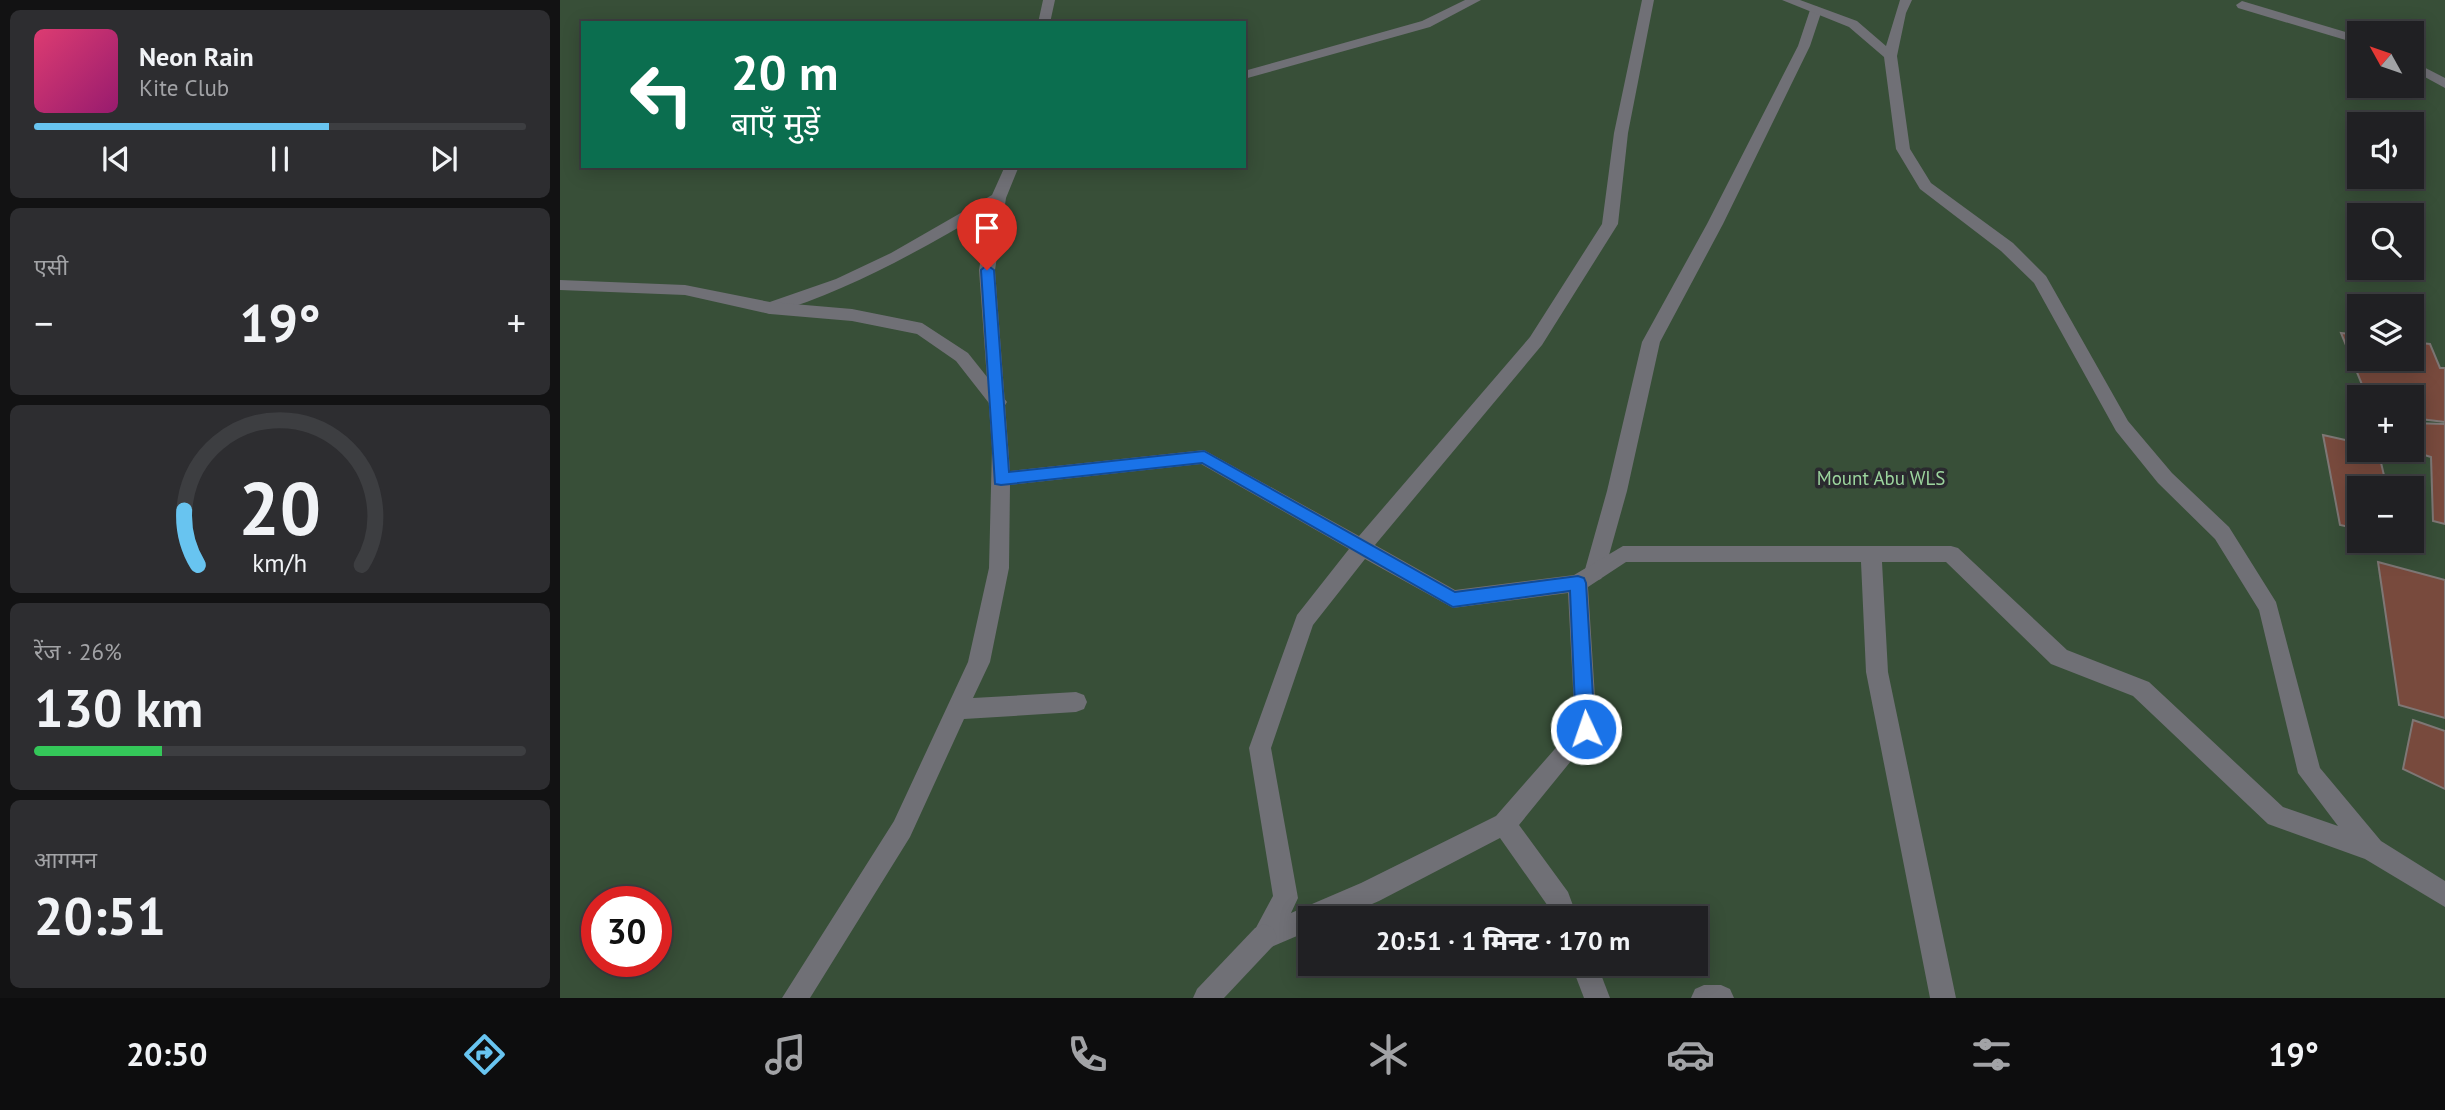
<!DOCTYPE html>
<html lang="hi">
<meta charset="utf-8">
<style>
:root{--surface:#202023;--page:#2d2d30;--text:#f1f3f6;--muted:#a2a3a6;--line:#3d3e41;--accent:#68c4f0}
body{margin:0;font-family:"PT Sans","Noto Sans Devanagari",sans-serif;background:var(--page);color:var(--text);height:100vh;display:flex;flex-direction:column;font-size:26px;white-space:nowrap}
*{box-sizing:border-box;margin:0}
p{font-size:23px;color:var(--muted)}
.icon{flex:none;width:38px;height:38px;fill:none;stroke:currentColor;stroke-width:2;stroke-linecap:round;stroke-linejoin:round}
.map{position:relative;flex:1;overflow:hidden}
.side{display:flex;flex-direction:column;gap:10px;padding:10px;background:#121213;width:560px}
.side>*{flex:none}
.hud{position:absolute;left:21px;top:21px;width:665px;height:147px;border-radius:0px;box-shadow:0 4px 18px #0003,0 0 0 2px var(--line);background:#0b6e4f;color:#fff;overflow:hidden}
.needle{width:46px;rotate:310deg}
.controls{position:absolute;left:1787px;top:21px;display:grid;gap:14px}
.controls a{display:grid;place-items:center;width:77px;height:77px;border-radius:0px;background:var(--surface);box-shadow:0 4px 18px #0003,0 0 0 2px var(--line);font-size:35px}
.speed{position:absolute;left:21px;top:886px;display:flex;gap:14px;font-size:35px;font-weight:700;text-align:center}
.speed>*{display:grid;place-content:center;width:91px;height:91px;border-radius:50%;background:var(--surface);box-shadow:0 4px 18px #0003,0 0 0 2px var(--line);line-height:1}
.speed .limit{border:10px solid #d22;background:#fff;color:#111}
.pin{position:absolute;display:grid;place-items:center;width:60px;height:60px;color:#fff;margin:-72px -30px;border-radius:50% 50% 50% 0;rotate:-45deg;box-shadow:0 0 7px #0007}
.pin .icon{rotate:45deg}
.me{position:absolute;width:77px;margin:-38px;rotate:357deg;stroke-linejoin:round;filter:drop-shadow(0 0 5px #0008)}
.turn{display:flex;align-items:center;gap:24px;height:147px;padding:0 35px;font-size:32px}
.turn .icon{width:91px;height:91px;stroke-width:2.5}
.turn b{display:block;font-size:49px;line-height:60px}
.big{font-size:52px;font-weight:800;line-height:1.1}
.side .card{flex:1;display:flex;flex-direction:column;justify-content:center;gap:10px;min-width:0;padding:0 24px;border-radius:10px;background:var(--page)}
.side .dial{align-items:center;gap:0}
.dial svg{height:182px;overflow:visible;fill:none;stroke:var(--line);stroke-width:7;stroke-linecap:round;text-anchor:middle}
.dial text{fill:var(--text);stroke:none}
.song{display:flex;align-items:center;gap:21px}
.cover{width:84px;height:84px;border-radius:10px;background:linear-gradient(135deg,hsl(340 70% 55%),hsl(320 70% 35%))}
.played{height:7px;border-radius:4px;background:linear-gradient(90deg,var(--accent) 60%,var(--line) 60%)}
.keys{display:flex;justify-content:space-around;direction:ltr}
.heat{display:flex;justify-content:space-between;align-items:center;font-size:38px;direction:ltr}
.charge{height:10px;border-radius:5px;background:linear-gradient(90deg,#34c759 26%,var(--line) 0)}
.trip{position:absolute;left:738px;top:906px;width:410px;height:70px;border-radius:0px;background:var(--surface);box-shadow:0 4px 18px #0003,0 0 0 2px var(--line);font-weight:800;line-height:70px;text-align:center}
.tab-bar{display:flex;height:112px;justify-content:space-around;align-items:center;background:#0d0d0e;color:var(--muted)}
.tab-bar .icon{width:49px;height:49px}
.tab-bar .on{color:var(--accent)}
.tab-bar b{font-size:32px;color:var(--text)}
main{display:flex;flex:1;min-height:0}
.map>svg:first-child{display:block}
.green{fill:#384f38;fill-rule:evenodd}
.building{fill:#784a3d;stroke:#7e7775;stroke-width:2}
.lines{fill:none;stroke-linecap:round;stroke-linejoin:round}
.service{fill:#707076;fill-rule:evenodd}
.minor{fill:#707076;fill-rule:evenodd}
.tertiary{fill:#707076;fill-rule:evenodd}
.secondary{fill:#707076;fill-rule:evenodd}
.route{fill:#1a73e8;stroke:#114b97;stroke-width:2}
.labels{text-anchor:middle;stroke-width:7;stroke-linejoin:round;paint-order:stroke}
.park-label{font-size:19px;fill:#9cd59e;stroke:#2a2a2f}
</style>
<main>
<section class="side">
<div class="card">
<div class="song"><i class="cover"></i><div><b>Neon Rain</b><p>Kite Club</p></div></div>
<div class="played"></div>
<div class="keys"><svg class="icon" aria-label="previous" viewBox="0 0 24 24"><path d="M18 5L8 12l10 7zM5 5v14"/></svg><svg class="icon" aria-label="pause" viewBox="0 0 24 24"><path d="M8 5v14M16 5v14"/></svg><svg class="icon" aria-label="next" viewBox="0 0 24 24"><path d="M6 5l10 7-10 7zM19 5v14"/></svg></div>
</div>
<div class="card"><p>एसी</p>
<div class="heat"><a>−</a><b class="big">19°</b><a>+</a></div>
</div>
<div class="card dial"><svg viewBox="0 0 100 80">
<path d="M14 69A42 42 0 1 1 86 69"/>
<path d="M14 69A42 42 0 0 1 8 45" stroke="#68c4f0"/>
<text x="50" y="56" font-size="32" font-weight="700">20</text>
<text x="50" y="72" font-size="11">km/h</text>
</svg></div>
<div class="card"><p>रेंज · 26%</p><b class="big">130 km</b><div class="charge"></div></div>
<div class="card"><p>आगमन</p><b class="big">20:51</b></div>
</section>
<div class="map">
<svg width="1885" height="998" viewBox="0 0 1885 998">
<rect width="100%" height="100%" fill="#2a2a2f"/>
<path class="green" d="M 0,0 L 1885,0 L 1885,998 L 0,998 ZM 23,23 L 684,23 L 684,166 L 23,166 ZM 1799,33 L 1852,33 L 1852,86 L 1799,86 ZM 1799,124 L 1852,124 L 1852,177 L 1799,177 ZM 1799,215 L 1852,215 L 1852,268 L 1799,268 ZM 1799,306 L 1852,306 L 1852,359 L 1799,359 ZM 1799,397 L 1852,397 L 1852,450 L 1799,450 ZM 1799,488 L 1852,488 L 1852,541 L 1799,541 ZM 37,901 L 96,901 L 96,961 L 37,961 ZM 751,919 L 1136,919 L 1136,964 L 751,964 Z"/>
<g class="building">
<polygon points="1781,333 1799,335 1799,359 1852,359 1852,342 1870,344 1880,368 1885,368 1885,422 1852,418 1852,397 1807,397"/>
<polygon points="1852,423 1885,424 1885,524 1873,521 1871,457 1848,450 1852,450"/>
<polygon points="1763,435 1799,443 1799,450 1818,450 1827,488 1799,488 1799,529 1780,525"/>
<polygon points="1818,562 1885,580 1885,718 1839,705"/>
<polygon points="1853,720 1885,731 1885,789 1843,769"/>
</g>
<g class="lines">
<polygon class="service" points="1256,6 1262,10 1250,46 1163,224 1100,342 1067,491 1044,573 1041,579 1034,581 1027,579 1024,573 1047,491 1082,342 1147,224 1238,46 1250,10"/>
<g class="minor">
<polygon points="483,0 495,0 490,23 478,23"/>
<polygon points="905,0 921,0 870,27 684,79 684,71 862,21"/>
<path d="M 1082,0 L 1094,0 L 1068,133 L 1058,224 L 982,345 L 815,545 L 895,590 L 1014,575 L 1063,546 L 1391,546 L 1398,548 L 1507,650 L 1589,682 L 1723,807 L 1778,826 L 1738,773 L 1699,610 L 1655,539 L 1598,483 L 1556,431 L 1474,283 L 1441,251 L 1360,189 L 1336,149 L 1324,57 L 1289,27 L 1222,0 L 1240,0 L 1297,21 L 1326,46 L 1340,0 L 1352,0 L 1346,13 L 1337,56 L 1350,149 L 1371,183 L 1453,243 L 1486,276 L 1568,421 L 1612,473 L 1669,527 L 1716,602 L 1760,768 L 1821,841 L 1885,881 L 1885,907 L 1805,859 L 1708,824 L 1573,696 L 1491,664 L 1386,562 L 1322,562 L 1328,672 L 1396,998 L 1370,998 L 1306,672 L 1301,562 L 1066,562 L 1028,587 L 1037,729 L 959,825 L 1008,892 L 1018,919 L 993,919 L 990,909 L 940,838 L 819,901 L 777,919 L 751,919 L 751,930 L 704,950 L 695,946 L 691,937 L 713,896 L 689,748 L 737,615 L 789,549 L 641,464 L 450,485 L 449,568 L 430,662 L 413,698 L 516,692 L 524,695 L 527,702 L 524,709 L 516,712 L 404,719 L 350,837 L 250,998 L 222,998 L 334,821 L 408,662 L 429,568 L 432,448 L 419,270 L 429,210 C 358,251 289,291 210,314 L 204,312 L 202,308 L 204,304 L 276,279 L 331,253 L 432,195 L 445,166 L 459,166 L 446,198 L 435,270 L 450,471 L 644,450 L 799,536 L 970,337 L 1042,224 L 1054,133 ZM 805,559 L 893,608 L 1008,593 L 1015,726 L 936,816 L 801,883 L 731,913 L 738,898 L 711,748 L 753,625 Z"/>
<polygon points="1682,1 1799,36 1799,44 1678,8 1676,5"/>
<polygon points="1852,61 1885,78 1885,88 1852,70"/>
<polygon points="1011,964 1037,964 1050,998 1024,998"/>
<polygon points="1144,985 1161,985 1170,989 1174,998 1131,998 1135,989"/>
</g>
<polygon class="tertiary" points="0,280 125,285 210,302 292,309 362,323 408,353 447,402 444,407 432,407 396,361 357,334 292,321 210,314 125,295 0,290"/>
<polygon class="secondary" points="704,924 713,928 717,937 713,946 664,998 633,998 637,989 695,928"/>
</g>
<polygon class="route" points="427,265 434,270 449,472 644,451 895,592 1018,576 1024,578 1026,583 1035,729 1032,735 1026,738 1019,735 1016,729 1010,591 893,607 642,463 441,485 435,484 421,270"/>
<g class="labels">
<g class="park-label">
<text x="1321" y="485">Mount Abu WLS</text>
</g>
</g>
</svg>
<div class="controls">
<a><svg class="needle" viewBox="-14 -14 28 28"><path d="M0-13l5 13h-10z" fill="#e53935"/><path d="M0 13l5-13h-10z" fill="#a2a3a6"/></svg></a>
<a><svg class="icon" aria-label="sound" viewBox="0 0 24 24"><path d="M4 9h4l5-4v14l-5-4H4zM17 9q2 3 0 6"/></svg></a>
<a><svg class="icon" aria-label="search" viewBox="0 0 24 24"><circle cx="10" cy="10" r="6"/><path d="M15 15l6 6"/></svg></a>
<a><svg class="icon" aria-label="layers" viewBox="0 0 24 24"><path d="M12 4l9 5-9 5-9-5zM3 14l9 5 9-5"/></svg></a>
<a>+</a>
<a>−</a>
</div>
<div class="speed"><div class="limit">30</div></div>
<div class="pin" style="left:427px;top:270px;background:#d93025"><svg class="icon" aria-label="arrive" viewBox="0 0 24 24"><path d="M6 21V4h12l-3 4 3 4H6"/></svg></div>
<svg class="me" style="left:1026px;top:729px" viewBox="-20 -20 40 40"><circle r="17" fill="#1a73e8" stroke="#fff" stroke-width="3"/><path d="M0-11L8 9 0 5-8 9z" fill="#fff"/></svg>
<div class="trip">20:51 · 1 मिनट · 170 m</div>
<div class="hud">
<div class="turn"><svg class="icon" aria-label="left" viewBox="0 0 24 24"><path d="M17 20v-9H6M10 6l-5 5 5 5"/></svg><div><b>20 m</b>बाएँ मुड़ें</div></div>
</div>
</div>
</main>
<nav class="tab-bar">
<b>20:50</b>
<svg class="icon on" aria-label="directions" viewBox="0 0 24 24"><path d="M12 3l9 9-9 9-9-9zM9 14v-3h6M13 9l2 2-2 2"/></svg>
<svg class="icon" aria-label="music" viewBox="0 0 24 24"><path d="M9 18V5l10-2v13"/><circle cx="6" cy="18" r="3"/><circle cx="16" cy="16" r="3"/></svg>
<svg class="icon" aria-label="phone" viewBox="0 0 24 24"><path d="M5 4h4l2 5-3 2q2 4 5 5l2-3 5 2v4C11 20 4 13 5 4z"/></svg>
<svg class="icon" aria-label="climate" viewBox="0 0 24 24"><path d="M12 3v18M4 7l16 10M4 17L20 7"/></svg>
<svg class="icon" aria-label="car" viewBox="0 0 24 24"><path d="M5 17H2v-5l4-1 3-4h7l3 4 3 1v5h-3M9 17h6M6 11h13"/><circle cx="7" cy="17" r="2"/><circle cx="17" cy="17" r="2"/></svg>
<svg class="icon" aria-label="filters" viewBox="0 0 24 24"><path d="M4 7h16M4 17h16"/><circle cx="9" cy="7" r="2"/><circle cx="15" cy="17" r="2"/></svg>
<b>19°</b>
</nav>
